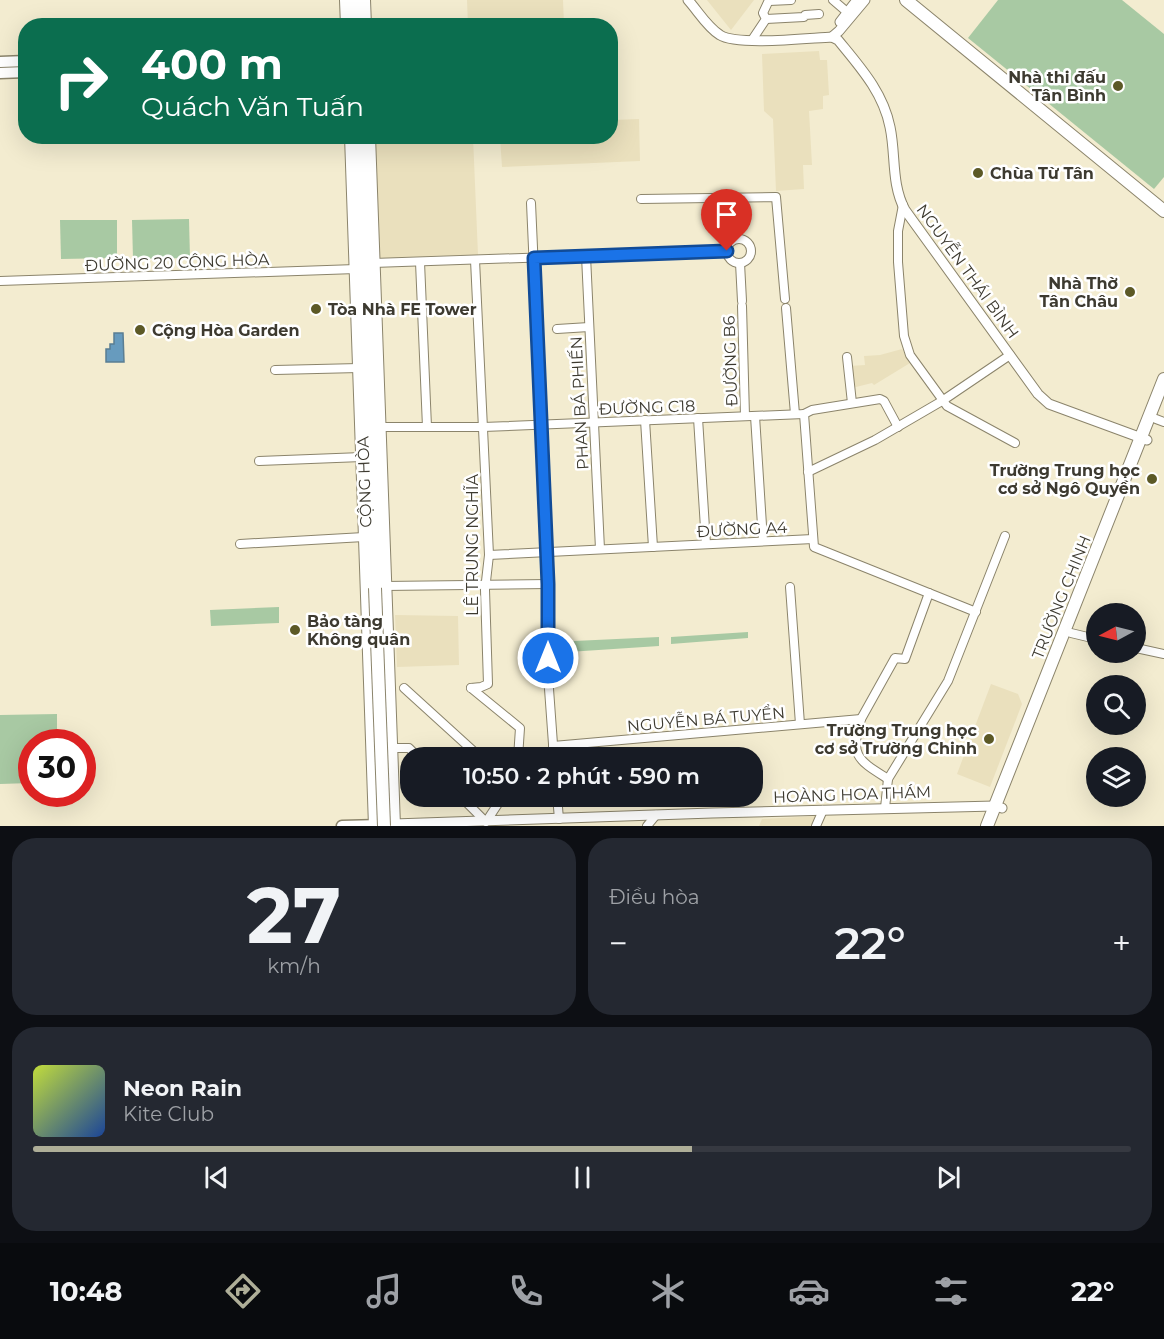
<!DOCTYPE html>
<html lang="vi">
<meta charset="utf-8">
<style>
:root{--surface:#171b24;--page:#242831;--text:#f1f3f6;--muted:#9ea1a6;--line:#363941;--accent:#aeae98}
body{margin:0;font-family:Montserrat,sans-serif;background:var(--page);color:var(--text);height:100vh;display:flex;flex-direction:column;font-size:22px;white-space:nowrap}
*{box-sizing:border-box;margin:0}
p{font-size:20px;color:var(--muted)}
.icon{flex:none;width:33px;height:33px;fill:none;stroke:currentColor;stroke-width:2;stroke-linecap:round;stroke-linejoin:round}
.map{position:relative;height:826px;overflow:hidden}
.details{display:flex;flex-direction:column;gap:12px;padding:12px;background:#0d0f14;flex:1}
.details>*{flex:none}
.hud{position:absolute;left:18px;top:18px;width:600px;height:126px;border-radius:24px;box-shadow:0 6px 24px #0002;background:#0b6e4f;color:#fff;overflow:hidden}
.needle{width:39px;rotate:263deg}
.buttons{position:absolute;left:1086px;top:603px;display:grid;gap:12px}
.buttons a{display:grid;place-items:center;width:60px;height:60px;border-radius:50%;background:var(--surface);box-shadow:0 6px 24px #0002;font-size:30px}
.speed{position:absolute;left:18px;top:729px;display:flex;gap:12px;font-size:30px;font-weight:700;text-align:center}
.speed>*{display:grid;place-content:center;width:78px;height:78px;border-radius:50%;background:var(--surface);box-shadow:0 6px 24px #0002;line-height:1}
.speed .limit{border:9px solid #d22;background:#fff;color:#111}
.pin{position:absolute;display:grid;place-items:center;width:51px;height:51px;color:#fff;margin:-62px -26px;border-radius:50% 50% 50% 0;rotate:-45deg;box-shadow:0 0 6px #0007}
.pin .icon{rotate:45deg}
.me{position:absolute;width:66px;margin:-33px;rotate:0deg;stroke-linejoin:round;filter:drop-shadow(0 0 4px #0008)}
.turn{display:flex;align-items:center;gap:21px;height:126px;padding:0 24px;font-size:27px}
.turn .icon{width:78px;height:78px;stroke-width:2.5}
.turn b{display:block;font-size:42px;line-height:51px}
.big{font-size:45px;font-weight:600;line-height:1.1}
.details .tile{flex:1;display:flex;flex-direction:column;justify-content:center;gap:9px;min-width:0;padding:0 21px;border-radius:24px;background:var(--page)}
.details .dial{align-items:center;gap:0}
.dial b{font-size:78px;line-height:1}
.song{display:flex;align-items:center;gap:18px}
.cover{width:72px;height:72px;border-radius:9px;background:linear-gradient(135deg,hsl(70 70% 55%),hsl(220 70% 35%))}
.played{height:6px;border-radius:3px;background:linear-gradient(90deg,var(--accent) 60%,var(--line) 60%)}
.keys{display:flex;justify-content:space-around;direction:ltr}
.heat{display:flex;justify-content:space-between;align-items:center;font-size:33px;direction:ltr}
.details .tiles{flex:1;display:grid;gap:12px;grid-template-columns:1fr 1fr}
.tile:last-child{grid-column:span 2}
.trip{position:absolute;left:400px;top:747px;width:363px;height:60px;border-radius:24px;background:var(--surface);box-shadow:0 6px 24px #0002;font-weight:600;line-height:60px;text-align:center}
.menu{display:flex;height:96px;justify-content:space-around;align-items:center;background:#090b0e;color:var(--muted)}
.menu .icon{width:42px;height:42px}
.menu .selected{color:var(--accent)}
.menu b{font-size:27px;color:var(--text)}
.map>svg:first-child{display:block}
.built{fill:#eae0bd}
.green{fill:#a8c9a3}
.water{fill:#679bbe;stroke:#5a7e93;stroke-width:1.5}
.lines{fill:none;stroke-linecap:round;stroke-linejoin:round}
.minor-casing{stroke:#8b846b;stroke-width:10}
.tertiary-casing{stroke:#8b846b;stroke-width:11}
.secondary-casing{stroke:#8b846b;stroke-width:13}
.primary-casing{stroke:#8b846b;stroke-width:14}
.minor{stroke:#fff;stroke-width:8}
.tertiary{stroke:#fff;stroke-width:9}
.secondary{stroke:#fff;stroke-width:10}
.primary{stroke:#fff;stroke-width:12}
.primary-bridge-casing{stroke:#8b846b;stroke-width:14;stroke-linecap:butt}
.primary-bridge{stroke:#fff;stroke-width:12}
.route-casing{stroke:#114b97;stroke-width:15}
.route{stroke:#1a73e8;stroke-width:10}
.poi-dot{fill:#5c5926;stroke:#fff;stroke-width:2}
.labels{text-anchor:middle;stroke-width:5;stroke-linejoin:round;paint-order:stroke}
.poi-label{font-size:16px;font-weight:bold;fill:#3d3a30;stroke:#fff;text-anchor:end}
.street-label{font-size:16px;fill:#3d3a30;stroke:#fff}
</style>
<div class="map">
<svg width="1164" height="826" viewBox="0 0 1164 826">
<rect width="100%" height="100%" fill="#f3ecd0"/>
<g class="built">
<polygon points="467,0 563,0 564,25 468,25"/>
<polygon points="707,0 754,0 731,30"/>
<polygon points="819,51 820,60 827,60 829,95 823,96 823,109 809,111 812,165 803,165 804,189 776,191 773,119 764,111 762,54"/>
<polygon points="639,119 640,161 502,167 500,137 610,136 611,120"/>
<polygon points="374,137 473,137 478,255 379,259"/>
<polygon points="902,349 910,363 874,385 872,383 852,388 849,366 865,365 864,356 880,355"/>
<polygon points="395,615 458,616 459,665 397,667"/>
<polygon points="991,684 1018,694 1022,704 990,787 957,774"/>
<polygon points="818,816 814,826 759,826 762,819"/>
</g>
<g class="green">
<polygon points="998,0 1122,0 1164,34 1164,177 1154,189 968,38"/>
<polygon points="189,219 190,258 133,259 132,220"/>
<polygon points="60,220 117,220 117,258 61,259"/>
<polygon points="279,607 279,623 211,626 210,610"/>
<polygon points="748,632 748,638 671,644 671,637"/>
<polygon points="659,637 659,646 553,653 553,642"/>
<polygon points="57,714 57,742 32,742 31,783 0,784 0,715"/>
</g>
<polygon class="water" points="114,333 123,333 124,362 106,362 106,349 110,349 110,344 114,344"/>
<g class="lines">
<defs>
<g id="minor">
<polyline points="833,0 847,12"/>
<polyline points="769,1 791,0"/>
<polyline points="766,19 804,17 805,15 819,14"/>
<polyline points="752,40 766,19 763,13 769,0"/>
<polyline points="641,199 776,197 785,299"/>
<polyline points="531,203 548,584 548,675 554,758"/>
<polyline points="903,205 898,231 898,262 904,336 910,355 947,406 1015,443"/>
<circle cx="739" cy="251" r="12"/>
<polyline points="586,256 600,549"/>
<polyline points="420,262 427,427"/>
<polyline points="373,263 727,251"/>
<polyline points="740,263 742,301"/>
<polyline points="0,281 356,269"/>
<polyline points="742,306 745,416"/>
<polyline points="786,308 795,414"/>
<polyline points="557,329 589,327"/>
<polyline points="847,357 852,403"/>
<polyline points="275,370 359,368"/>
<polyline points="804,414 814,547 976,612"/>
<polyline points="755,416 763,541"/>
<polyline points="698,418 706,544"/>
<polyline points="1156,419 1164,422"/>
<polyline points="645,420 653,547"/>
<polyline points="379,427 483,427 804,414 812,410 880,399 884,401 898,427"/>
<polyline points="259,461 362,457"/>
<polyline points="808,472 875,440 942,401 1010,355"/>
<polyline points="240,544 364,537"/>
<polyline points="489,555 813,539"/>
<polyline points="384,586 548,584"/>
<polyline points="790,587 800,724"/>
<polyline points="1071,633 1096,639"/>
<polyline points="1136,648 1164,654"/>
<polyline points="404,688 481,758"/>
<polyline points="471,688 481,687 488,684 485,590 489,555 475,260"/>
<polyline points="471,688 520,728 518,758"/>
<polyline points="553,746 861,719"/>
<polyline points="391,748 409,748 419,758"/>
<path d="M 888,779 C 858,760 849,756 861,719 L 895,658 L 905,659 L 929,593"/>
<polyline points="460,796 486,822 503,796"/>
<polyline points="557,796 559,819"/>
<polyline points="885,808 888,779 948,681 1005,536"/>
<polyline points="647,826 656,815"/>
<polyline points="816,826 823,810"/>
</g>
<g id="tertiary">
<path d="M 688,0 C 698,11 707,27 720,35 C 737,46 809,38 832,37 L 838,40 C 860,67 883,92 890,127 C 896,155 891,184 905,210 L 1038,394 L 1049,404 L 1147,440"/>
<polyline points="840,22 857,0"/>
<polyline points="832,37 839,31 865,0"/>
<polyline points="394,824 712,813 995,806 1002,808"/>
</g>
<g id="secondary">
<polyline points="0,62 26,61"/>
<polyline points="0,73 26,72"/>
<polyline points="342,826 381,825"/>
</g>
<g id="primary">
<polyline points="346,0 347,26"/>
<polyline points="355,0 356,26"/>
<polyline points="364,0 365,26"/>
<polyline points="906,0 1164,211"/>
<polyline points="351,136 375,826"/>
<polyline points="360,136 375,588"/>
<polyline points="369,136 394,826"/>
<polyline points="987,826 1164,379"/>
</g>
</defs>
<use href="#minor" class="minor-casing"/>
<use href="#tertiary" class="tertiary-casing"/>
<use href="#secondary" class="secondary-casing"/>
<use href="#primary" class="primary-casing"/>
<use href="#minor" class="minor"/>
<use href="#tertiary" class="tertiary"/>
<use href="#secondary" class="secondary"/>
<use href="#primary" class="primary"/>
<defs>
<polyline id="primary-bridge" points="375,588 384,826"/>
</defs>
<use href="#primary-bridge" class="primary-bridge-casing"/>
<use href="#primary-bridge" class="primary-bridge"/>
</g>
<g class="lines">
<defs>
<polyline id="route" points="548,658 548,584 534,258 727,251"/>
</defs>
<use href="#route" class="route-casing"/>
<use href="#route" class="route"/>
</g>
<g class="poi-dot">
<circle cx="1118" cy="86" r="6"/>
<circle cx="978" cy="173" r="6"/>
<circle cx="1130" cy="292" r="6"/>
<circle cx="316" cy="309" r="6"/>
<circle cx="140" cy="330" r="6"/>
<circle cx="1152" cy="479" r="6"/>
<circle cx="295" cy="630" r="6"/>
<circle cx="989" cy="739" r="6"/>
</g>
<g class="labels">
<g class="poi-label">
<text x="1106" y="83">Nhà thi đấu<tspan x="1106" dy="18">Tân Bình</tspan></text>
<text x="990" y="179" text-anchor="start">Chùa Từ Tân</text>
<text x="1118" y="289">Nhà Thờ<tspan x="1118" dy="18">Tân Châu</tspan></text>
<text x="328" y="315" text-anchor="start">Tòa Nhà FE Tower</text>
<text x="152" y="336" text-anchor="start">Cộng Hòa Garden</text>
<text x="1140" y="476">Trường Trung học<tspan x="1140" dy="18">cơ sở Ngô Quyền</tspan></text>
<text x="307" y="627" text-anchor="start">Bảo tàng<tspan x="307" dy="18">Không quân</tspan></text>
<text x="977" y="736">Trường Trung học<tspan x="977" dy="18">cơ sở Trường Chinh</tspan></text>
</g>
<g class="street-label">
<text transform="translate(177 262) rotate(-2)" y="6">ĐƯỜNG 20 CỘNG HÒA</text>
<text transform="translate(968 271) rotate(54)" y="6">NGUYỄN THÁI BÌNH</text>
<text transform="translate(730 361) rotate(-92)" y="6">ĐƯỜNG B6</text>
<text transform="translate(579 403) rotate(-93)" y="6">PHAN BÁ PHIẾN</text>
<text transform="translate(647 407) rotate(-2)" y="6">ĐƯỜNG C18</text>
<text transform="translate(364 482) rotate(-92)" y="6">CỘNG HÒA</text>
<text transform="translate(742 529) rotate(-3)" y="6">ĐƯỜNG A4</text>
<text transform="translate(472 545) rotate(-90)" y="6">LÊ TRUNG NGHĨA</text>
<text transform="translate(1061 597) rotate(-68)" y="6">TRƯỜNG CHINH</text>
<text transform="translate(706 719) rotate(-5)" y="6">NGUYỄN BÁ TUYỂN</text>
<text transform="translate(852 794) rotate(-2)" y="6">HOÀNG HOA THÁM</text>
</g>
</g>
</svg>
<div class="buttons">
<a><svg class="needle" viewBox="-14 -14 28 28"><path d="M0-13l5 13h-10z" fill="#e53935"/><path d="M0 13l5-13h-10z" fill="#9ea1a6"/></svg></a>
<a><svg class="icon" aria-label="search" viewBox="0 0 24 24"><circle cx="10" cy="10" r="6"/><path d="M15 15l6 6"/></svg></a>
<a><svg class="icon" aria-label="layers" viewBox="0 0 24 24"><path d="M12 4l9 5-9 5-9-5zM3 14l9 5 9-5"/></svg></a>
</div>
<div class="speed"><div class="limit">30</div></div>
<div class="pin" style="left:727px;top:251px;background:#d93025"><svg class="icon" aria-label="arrive" viewBox="0 0 24 24"><path d="M6 21V4h12l-3 4 3 4H6"/></svg></div>
<svg class="me" style="left:548px;top:658px" viewBox="-20 -20 40 40"><circle r="17" fill="#1a73e8" stroke="#fff" stroke-width="3"/><path d="M0-11L8 9 0 5-8 9z" fill="#fff"/></svg>
<div class="trip">10:50 · 2 phút · 590 m</div>
<div class="hud">
<div class="turn"><svg class="icon" aria-label="right" viewBox="0 0 24 24"><path d="M7 20v-9h11M14 6l5 5-5 5"/></svg><div><b>400 m</b>Quách Văn Tuấn</div></div>
</div>
</div>
<section class="details">
<div class="tiles">
<div class="tile dial"><b>27</b><p>km/h</p></div>
<div class="tile"><p>Điều hòa</p>
<div class="heat"><a>−</a><b class="big">22°</b><a>+</a></div>
</div>
<div class="tile">
<div class="song"><i class="cover"></i><div><b>Neon Rain</b><p>Kite Club</p></div></div>
<div class="played"></div>
<div class="keys"><svg class="icon" aria-label="previous" viewBox="0 0 24 24"><path d="M18 5L8 12l10 7zM5 5v14"/></svg><svg class="icon" aria-label="pause" viewBox="0 0 24 24"><path d="M8 5v14M16 5v14"/></svg><svg class="icon" aria-label="next" viewBox="0 0 24 24"><path d="M6 5l10 7-10 7zM19 5v14"/></svg></div>
</div>
</div>
</section>
<nav class="menu">
<b>10:48</b>
<svg class="icon selected" aria-label="directions" viewBox="0 0 24 24"><path d="M12 3l9 9-9 9-9-9zM9 14v-3h6M13 9l2 2-2 2"/></svg>
<svg class="icon" aria-label="music" viewBox="0 0 24 24"><path d="M9 18V5l10-2v13"/><circle cx="6" cy="18" r="3"/><circle cx="16" cy="16" r="3"/></svg>
<svg class="icon" aria-label="phone" viewBox="0 0 24 24"><path d="M5 4h4l2 5-3 2q2 4 5 5l2-3 5 2v4C11 20 4 13 5 4z"/></svg>
<svg class="icon" aria-label="climate" viewBox="0 0 24 24"><path d="M12 3v18M4 7l16 10M4 17L20 7"/></svg>
<svg class="icon" aria-label="car" viewBox="0 0 24 24"><path d="M5 17H2v-5l4-1 3-4h7l3 4 3 1v5h-3M9 17h6M6 11h13"/><circle cx="7" cy="17" r="2"/><circle cx="17" cy="17" r="2"/></svg>
<svg class="icon" aria-label="filters" viewBox="0 0 24 24"><path d="M4 7h16M4 17h16"/><circle cx="9" cy="7" r="2"/><circle cx="15" cy="17" r="2"/></svg>
<b>22°</b>
</nav>
